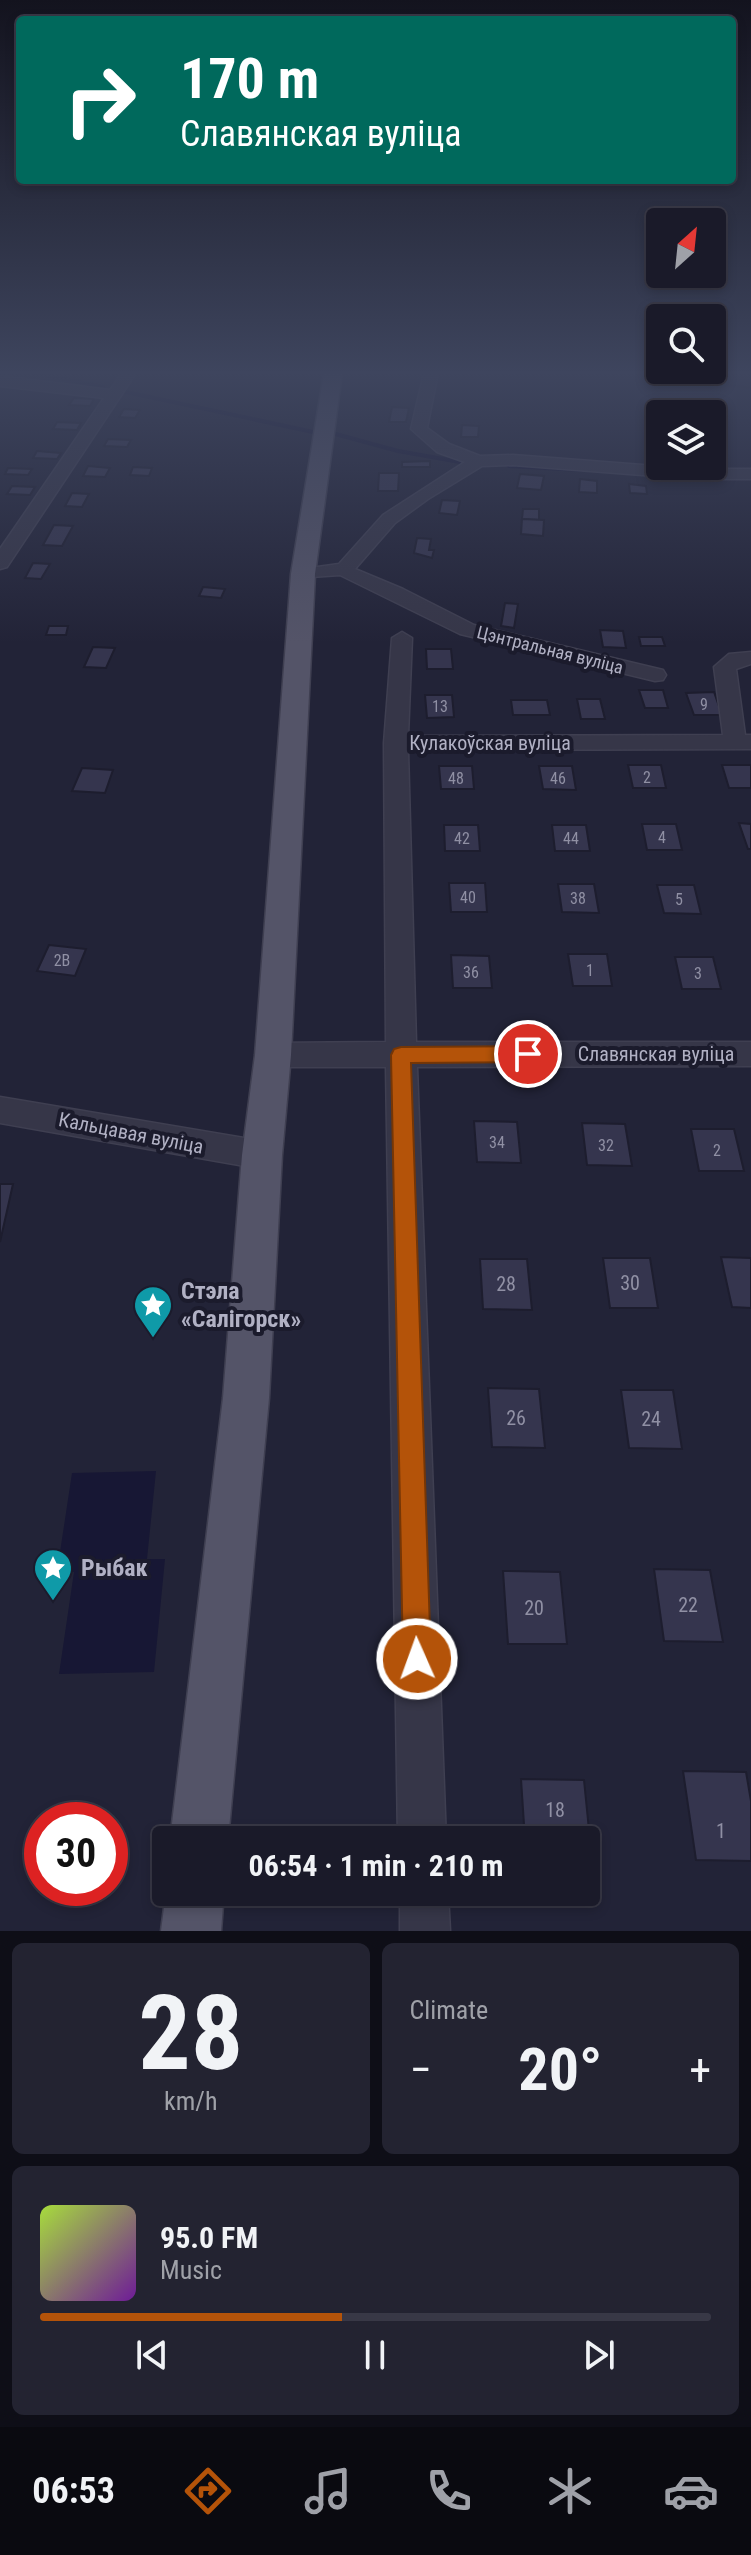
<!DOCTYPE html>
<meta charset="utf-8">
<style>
:root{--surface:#1a1a29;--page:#232331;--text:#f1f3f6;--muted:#9fa1a8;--line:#383846;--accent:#b45309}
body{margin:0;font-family:"Roboto Condensed",sans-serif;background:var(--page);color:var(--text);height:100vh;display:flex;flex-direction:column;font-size:30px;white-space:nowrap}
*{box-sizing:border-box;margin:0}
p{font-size:26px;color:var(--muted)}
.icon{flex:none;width:44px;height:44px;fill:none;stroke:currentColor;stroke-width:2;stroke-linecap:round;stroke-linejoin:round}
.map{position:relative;height:1931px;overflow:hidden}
.drawer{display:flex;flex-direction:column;gap:12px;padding:12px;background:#0e0e17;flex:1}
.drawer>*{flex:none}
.banner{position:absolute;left:16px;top:16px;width:720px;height:168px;border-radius:8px;box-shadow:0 4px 12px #0003,0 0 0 2px var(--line);background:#00695c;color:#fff;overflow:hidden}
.needle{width:52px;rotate:27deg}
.buttons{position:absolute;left:646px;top:208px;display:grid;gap:16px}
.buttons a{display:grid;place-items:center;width:80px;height:80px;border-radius:8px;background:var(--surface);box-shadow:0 4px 12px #0003,0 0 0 2px var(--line);font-size:40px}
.speed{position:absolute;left:24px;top:1802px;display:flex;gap:16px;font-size:40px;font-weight:700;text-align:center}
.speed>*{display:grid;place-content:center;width:104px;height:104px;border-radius:50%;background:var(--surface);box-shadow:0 4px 12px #0003,0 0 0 2px var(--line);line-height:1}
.speed .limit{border:12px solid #d22;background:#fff;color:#111}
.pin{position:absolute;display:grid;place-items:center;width:68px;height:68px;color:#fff;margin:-34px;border:4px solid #fff;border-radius:50%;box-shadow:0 2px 8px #0007}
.me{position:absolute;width:88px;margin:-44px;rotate:358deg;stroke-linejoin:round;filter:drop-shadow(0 0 6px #0008)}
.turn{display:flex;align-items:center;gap:28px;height:168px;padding:0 32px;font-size:36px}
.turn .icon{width:104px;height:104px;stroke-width:2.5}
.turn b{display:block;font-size:56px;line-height:68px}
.big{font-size:60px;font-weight:700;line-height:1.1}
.drawer .tile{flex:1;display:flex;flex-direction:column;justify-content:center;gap:12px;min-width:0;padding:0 28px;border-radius:12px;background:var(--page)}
.drawer .dial{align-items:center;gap:0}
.dial b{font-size:104px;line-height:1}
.song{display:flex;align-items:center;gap:24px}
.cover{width:96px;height:96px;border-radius:12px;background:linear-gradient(135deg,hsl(80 70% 55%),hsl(280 70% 35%))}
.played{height:8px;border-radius:4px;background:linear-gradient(90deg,var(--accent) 45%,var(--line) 45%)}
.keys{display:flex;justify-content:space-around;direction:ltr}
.heat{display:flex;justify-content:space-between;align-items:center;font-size:44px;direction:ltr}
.drawer .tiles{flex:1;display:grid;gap:12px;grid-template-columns:1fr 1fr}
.tile:last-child{grid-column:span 2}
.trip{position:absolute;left:152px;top:1826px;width:448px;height:80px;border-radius:8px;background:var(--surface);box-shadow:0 4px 12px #0003,0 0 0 2px var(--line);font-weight:700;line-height:80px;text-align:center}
.menu{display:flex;height:128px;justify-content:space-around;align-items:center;background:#0a0a10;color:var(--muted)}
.menu .icon{width:56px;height:56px}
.menu .selected{color:var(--accent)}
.menu b{font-size:36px;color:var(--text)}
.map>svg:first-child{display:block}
.water{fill:#171734}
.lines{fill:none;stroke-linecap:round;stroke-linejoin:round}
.stream{stroke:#171734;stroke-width:4}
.building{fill:#35354e;stroke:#1d1d2e;stroke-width:2}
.minor-casing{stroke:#3f3f51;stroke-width:3}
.major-casing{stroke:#3f3f51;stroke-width:3}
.minor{fill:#363648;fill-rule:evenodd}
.major{fill:#545468;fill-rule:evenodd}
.route{fill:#b45309;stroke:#753606;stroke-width:2}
.labels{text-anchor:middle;stroke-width:8;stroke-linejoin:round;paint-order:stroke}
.number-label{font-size:16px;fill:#9090a4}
.far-street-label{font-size:18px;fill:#b1b1c4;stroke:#1b1b2c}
.street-label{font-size:20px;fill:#b1b1c4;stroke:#1b1b2c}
.near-number-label{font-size:20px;fill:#9090a4}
.near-poi-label{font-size:24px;font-weight:bold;fill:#b1b1c4;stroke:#1b1b2c;text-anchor:start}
</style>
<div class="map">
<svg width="751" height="1931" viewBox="0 0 751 1931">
<rect width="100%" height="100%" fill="#222337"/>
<polygon class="water" points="156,1471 147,1559 165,1559 154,1672 59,1674 74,1572 57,1572 72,1473"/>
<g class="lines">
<g class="stream">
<polyline points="35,373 103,387"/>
<polyline points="126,392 313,432"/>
<polyline points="332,433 398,451 460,462"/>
<polyline points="509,466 581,470"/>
</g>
</g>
<g class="building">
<polygon points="709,373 717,373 715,382 751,388 706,383"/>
<polygon points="74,398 94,399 90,406 69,405"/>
<polygon points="392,407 409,408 406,422 389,422"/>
<polygon points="124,409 140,410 135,418 119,417"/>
<polygon points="57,422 81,423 77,430 53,429"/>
<polygon points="462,425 479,426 478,437 461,437"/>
<polygon points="712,436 719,437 723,455 712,454"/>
<polygon points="108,439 131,440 127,447 104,446"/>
<polygon points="37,451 61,453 57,459 33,458"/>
<polygon points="430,461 430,467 402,467 402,462"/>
<polygon points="88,466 110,468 105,477 83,476"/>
<polygon points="133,467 152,468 149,476 130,475"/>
<polygon points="8,468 32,469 28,475 5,474"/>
<polygon points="379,473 399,473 398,491 378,491"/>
<polygon points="520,474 544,476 541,490 517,488"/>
<polygon points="580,479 597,481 597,493 579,492"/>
<polygon points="629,484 646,486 647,494 630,493"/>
<polygon points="12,486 35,487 30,495 7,494"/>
<polygon points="72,493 89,494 82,507 65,506"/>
<polygon points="442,500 460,501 457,515 439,513"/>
<polygon points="523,509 539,509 539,520 522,519"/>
<polygon points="522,519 544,520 543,536 521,534"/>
<polygon points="54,525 73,526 62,546 43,545"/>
<polygon points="417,538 431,539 429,550 434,550 432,558 414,553"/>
<polygon points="33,563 50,564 41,579 25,578"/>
<polygon points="203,587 225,589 221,598 199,596"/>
<polygon points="505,603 518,604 514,628 501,626"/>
<polygon points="49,626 68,626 66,635 46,635"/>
<polygon points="600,630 623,631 626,648 603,647"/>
<polygon points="639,637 662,637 665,646 641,646"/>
<polygon points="93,647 115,648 106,668 84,667"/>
<polygon points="426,649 451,649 453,669 427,669"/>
<polygon points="639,690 663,690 668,708 645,708"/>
<polygon points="714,692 722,715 694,715 686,693"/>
<polygon points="425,695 452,695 454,717 427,718"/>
<polygon points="577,699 600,699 605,719 581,719"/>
<polygon points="511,700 547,700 550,715 513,715"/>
<polygon points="628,765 661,765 666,788 633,788"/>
<polygon points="722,765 751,765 751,788 729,788"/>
<polygon points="439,766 472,766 474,789 441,789"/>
<polygon points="539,766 572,766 576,790 543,789"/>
<polygon points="82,768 113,770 105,793 72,791"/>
<polygon points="739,823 751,824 751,849 748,849"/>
<polygon points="642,824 676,824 682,850 647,850"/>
<polygon points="444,825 478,825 480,851 445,851"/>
<polygon points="552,825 586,825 590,851 555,851"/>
<polygon points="449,883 485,883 487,912 451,912"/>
<polygon points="558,884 594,884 599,913 562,912"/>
<polygon points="657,885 694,885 701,914 664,913"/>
<polygon points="49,945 86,949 75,976 37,971"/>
<polygon points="568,954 607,954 612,986 573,986"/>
<polygon points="451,955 489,956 492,988 453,988"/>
<polygon points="675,957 713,957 721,989 682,989"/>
<polygon points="474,1121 517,1122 521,1163 477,1162"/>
<polygon points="582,1123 625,1124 632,1166 587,1165"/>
<polygon points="691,1129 734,1129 744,1171 699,1171"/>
<polygon points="0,1184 13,1184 0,1242"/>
<polygon points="721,1257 751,1258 751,1308 732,1307"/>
<polygon points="603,1258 650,1258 658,1308 610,1308"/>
<polygon points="480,1259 527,1259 532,1310 483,1309"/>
<polygon points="488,1388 539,1389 545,1448 492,1447"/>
<polygon points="621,1390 673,1390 682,1449 629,1448"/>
<polygon points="654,1569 710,1570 723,1642 664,1641"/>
<polygon points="503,1571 560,1572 567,1644 508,1644"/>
<polygon points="683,1771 746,1772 751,1801 751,1861 696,1860"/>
<polygon points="521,1779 584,1780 593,1870 586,1870 586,1840 525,1840"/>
</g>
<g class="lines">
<defs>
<g id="minor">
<polygon points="122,373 136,373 7,567 0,569 0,549 104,398 0,386 0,376 110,390"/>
<polygon points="424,373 438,373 427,428 449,444 480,456 513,455 694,469 751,469 751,479 694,479 513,465 482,466 428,499 395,523 355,569 403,589 474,625 663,670 666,675 663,680 655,681 460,634 340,575 296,578 293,574 296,570 339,564 383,515 465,462 437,452 411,429"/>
<polygon points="402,632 412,638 408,736 723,735 714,667 729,654 751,652 751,664 736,669 745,735 751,735 751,749 408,750 416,1042 751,1042 751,1066 417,1067 446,1840 398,1840 386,1067 273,1067 262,1064 258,1055 262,1046 273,1043 386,1042 384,743 392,638"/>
<polygon points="0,1097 262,1141 273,1145 278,1155 273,1165 262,1169 0,1123"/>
<polygon points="400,1892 448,1892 450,1931 400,1931"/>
</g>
<g id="major">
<polygon points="324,373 342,373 315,574 291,1055 282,1155 269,1398 228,1840 170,1840 223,1398 242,1155 255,1055 291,574"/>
<polygon points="166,1892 224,1892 221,1931 161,1931"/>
</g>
</defs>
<use href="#minor" class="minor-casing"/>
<use href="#major" class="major-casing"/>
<use href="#minor" class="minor"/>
<use href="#major" class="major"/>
</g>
<linearGradient id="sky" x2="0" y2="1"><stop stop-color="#13131e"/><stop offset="0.58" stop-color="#3e455e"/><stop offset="1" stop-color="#3e455e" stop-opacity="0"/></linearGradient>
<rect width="751" height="643" fill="url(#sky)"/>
<polygon class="route" points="528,1046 535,1049 538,1054 535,1060 528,1062 411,1063 431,1659 427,1669 417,1673 407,1669 403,1659 391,1055 394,1049 401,1047"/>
<defs>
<symbol id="sight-pin" viewBox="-11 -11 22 30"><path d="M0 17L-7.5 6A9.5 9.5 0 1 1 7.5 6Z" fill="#0f9aa8" stroke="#1b1b2c"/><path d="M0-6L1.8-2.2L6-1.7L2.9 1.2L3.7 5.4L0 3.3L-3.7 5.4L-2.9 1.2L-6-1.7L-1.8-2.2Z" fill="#fff"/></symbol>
</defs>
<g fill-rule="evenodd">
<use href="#sight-pin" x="131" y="1283" width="44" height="60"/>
<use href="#sight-pin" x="31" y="1546" width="44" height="60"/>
</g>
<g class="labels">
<g class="number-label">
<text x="704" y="710">9</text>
<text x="440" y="712">13</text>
<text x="647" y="783">2</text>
<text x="456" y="784">48</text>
<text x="558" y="784">46</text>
<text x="662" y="843">4</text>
<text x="462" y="844">42</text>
<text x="571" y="844">44</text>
<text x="468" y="903">40</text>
<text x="578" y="904">38</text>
<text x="679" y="905">5</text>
<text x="62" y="966">2В</text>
<text x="590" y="976">1</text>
<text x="471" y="978">36</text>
<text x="698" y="979">3</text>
<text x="497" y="1148">34</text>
<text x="606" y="1151">32</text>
<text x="717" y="1156">2</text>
</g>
<g class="far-street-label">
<text transform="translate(550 650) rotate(14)" y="6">Цэнтральная вуліца</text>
</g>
<g class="street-label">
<text x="490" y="750">Кулакоўская вуліца</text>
<text x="656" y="1061">Славянская вуліца</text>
<text transform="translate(131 1133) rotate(11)" y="7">Кальцавая вуліца</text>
</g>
<g class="near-number-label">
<text x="630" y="1290">30</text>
<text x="506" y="1291">28</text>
<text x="516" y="1425">26</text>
<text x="651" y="1426">24</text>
<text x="688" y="1612">22</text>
<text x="534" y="1615">20</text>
<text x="555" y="1817">18</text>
<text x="721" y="1838">1</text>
</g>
<g class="near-poi-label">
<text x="181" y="1299">Стэла<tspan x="181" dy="28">«Салігорск»</tspan></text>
<text x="81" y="1576">Рыбак</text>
</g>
</g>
</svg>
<div class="buttons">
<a><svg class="needle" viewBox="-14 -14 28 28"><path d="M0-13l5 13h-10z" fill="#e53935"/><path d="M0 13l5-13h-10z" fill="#9fa1a8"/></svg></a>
<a><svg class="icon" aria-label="search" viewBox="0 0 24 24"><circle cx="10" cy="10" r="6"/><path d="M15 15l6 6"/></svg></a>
<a><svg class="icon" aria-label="layers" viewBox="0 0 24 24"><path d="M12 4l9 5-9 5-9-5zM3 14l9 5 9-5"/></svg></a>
</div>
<div class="speed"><div class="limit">30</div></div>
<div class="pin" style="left:528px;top:1054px;background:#d93025"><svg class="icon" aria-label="arrive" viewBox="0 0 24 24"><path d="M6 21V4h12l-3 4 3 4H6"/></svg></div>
<svg class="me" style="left:417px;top:1659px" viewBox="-20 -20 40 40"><circle r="17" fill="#b45309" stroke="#fff" stroke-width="3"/><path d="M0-11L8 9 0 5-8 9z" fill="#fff"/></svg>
<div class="trip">06:54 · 1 min · 210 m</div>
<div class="banner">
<div class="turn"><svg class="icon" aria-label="right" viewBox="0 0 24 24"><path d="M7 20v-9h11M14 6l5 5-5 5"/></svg><div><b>170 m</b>Славянская вуліца</div></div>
</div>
</div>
<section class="drawer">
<div class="tiles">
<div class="tile dial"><b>28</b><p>km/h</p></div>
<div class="tile"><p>Climate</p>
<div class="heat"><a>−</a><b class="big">20°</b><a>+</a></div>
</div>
<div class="tile">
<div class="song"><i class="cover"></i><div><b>95.0 FM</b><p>Music</p></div></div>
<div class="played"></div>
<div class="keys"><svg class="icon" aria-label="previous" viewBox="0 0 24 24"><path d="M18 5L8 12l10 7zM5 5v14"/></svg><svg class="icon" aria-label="pause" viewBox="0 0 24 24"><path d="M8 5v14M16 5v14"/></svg><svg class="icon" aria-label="next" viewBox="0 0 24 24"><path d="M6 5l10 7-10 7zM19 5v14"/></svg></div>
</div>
</div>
</section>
<nav class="menu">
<b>06:53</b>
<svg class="icon selected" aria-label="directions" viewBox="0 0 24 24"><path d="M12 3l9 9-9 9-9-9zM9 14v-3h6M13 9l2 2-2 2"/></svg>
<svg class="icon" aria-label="music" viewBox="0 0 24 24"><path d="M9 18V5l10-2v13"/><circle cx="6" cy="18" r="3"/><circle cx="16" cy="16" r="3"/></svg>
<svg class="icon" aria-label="phone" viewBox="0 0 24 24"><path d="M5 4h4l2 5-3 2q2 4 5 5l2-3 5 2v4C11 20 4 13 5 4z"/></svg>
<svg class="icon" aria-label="climate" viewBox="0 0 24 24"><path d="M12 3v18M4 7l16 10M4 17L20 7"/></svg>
<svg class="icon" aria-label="car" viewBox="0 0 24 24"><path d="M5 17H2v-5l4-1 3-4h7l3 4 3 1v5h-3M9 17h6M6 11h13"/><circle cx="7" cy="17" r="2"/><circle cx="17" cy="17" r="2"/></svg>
</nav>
